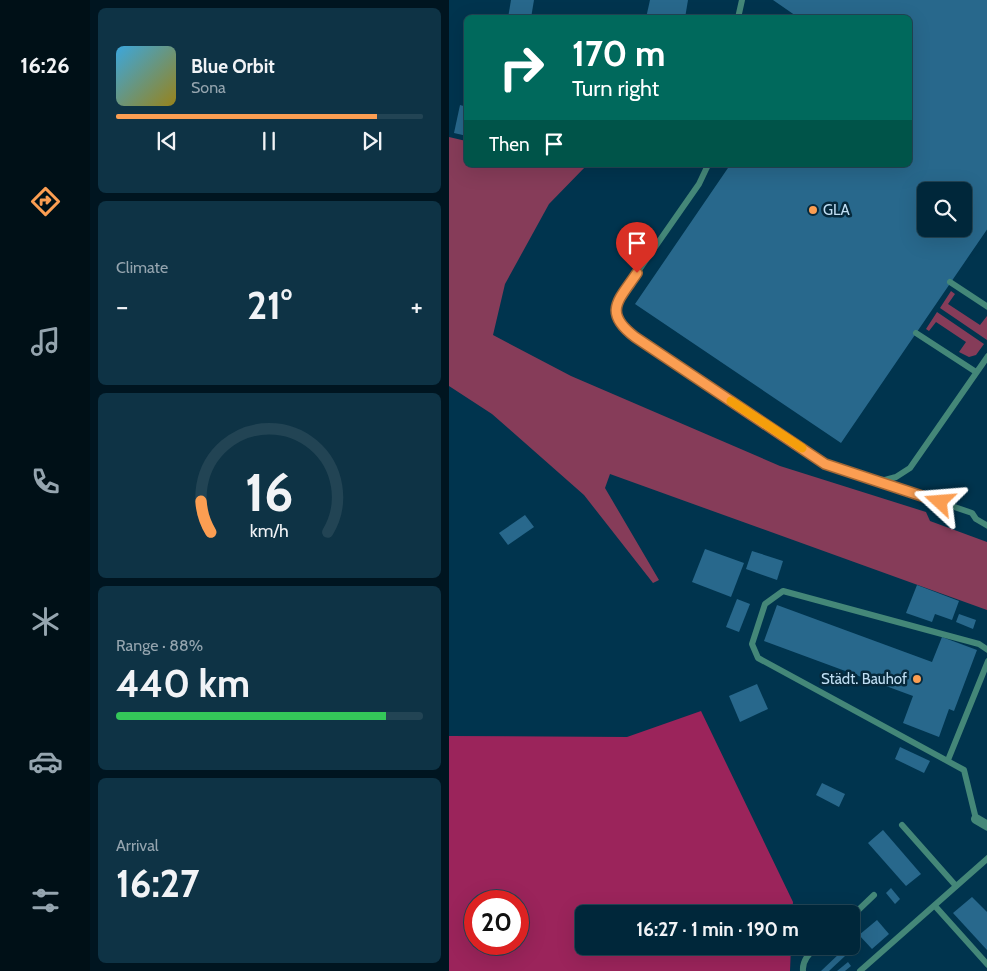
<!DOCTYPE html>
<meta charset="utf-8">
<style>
:root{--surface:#00273a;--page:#0e3345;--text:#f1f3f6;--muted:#95a5af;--line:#224454;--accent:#fb9e52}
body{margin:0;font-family:Cabin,sans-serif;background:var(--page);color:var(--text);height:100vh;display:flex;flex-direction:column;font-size:19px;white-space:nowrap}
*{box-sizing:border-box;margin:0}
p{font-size:16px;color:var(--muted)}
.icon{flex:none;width:28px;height:28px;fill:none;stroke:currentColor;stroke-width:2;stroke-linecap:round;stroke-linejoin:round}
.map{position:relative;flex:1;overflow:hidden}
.sheet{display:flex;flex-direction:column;gap:8px;padding:8px;background:#001520;width:359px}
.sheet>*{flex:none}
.hud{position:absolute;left:15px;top:15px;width:448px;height:152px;border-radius:8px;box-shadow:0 5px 20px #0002,0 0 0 1px var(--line);background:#00695c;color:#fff;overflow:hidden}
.tools{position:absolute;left:468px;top:182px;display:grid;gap:10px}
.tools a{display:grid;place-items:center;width:55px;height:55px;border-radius:8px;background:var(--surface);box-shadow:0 5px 20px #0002,0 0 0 1px var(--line);font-size:25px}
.speed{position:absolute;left:15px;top:890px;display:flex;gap:10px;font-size:25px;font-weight:700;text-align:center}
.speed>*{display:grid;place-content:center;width:65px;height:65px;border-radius:50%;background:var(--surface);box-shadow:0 5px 20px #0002,0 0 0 1px var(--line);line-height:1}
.speed .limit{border:8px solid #d22;background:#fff;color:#111}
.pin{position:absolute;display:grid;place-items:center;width:42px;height:42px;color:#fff;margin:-51px -21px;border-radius:50% 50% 50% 0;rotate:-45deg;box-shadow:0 0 5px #0007}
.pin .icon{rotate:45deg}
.me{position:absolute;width:55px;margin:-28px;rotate:289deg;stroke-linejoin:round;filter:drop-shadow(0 0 4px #0008)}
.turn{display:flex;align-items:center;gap:18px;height:105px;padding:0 25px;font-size:22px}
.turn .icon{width:65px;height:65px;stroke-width:2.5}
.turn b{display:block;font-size:35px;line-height:42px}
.then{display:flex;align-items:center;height:48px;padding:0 25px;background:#0003;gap:10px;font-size:19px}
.big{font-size:38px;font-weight:800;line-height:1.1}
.sheet .tile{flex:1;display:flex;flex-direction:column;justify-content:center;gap:8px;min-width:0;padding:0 18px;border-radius:8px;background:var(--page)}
.sheet .dial{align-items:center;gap:0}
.dial svg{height:130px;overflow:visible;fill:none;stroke:var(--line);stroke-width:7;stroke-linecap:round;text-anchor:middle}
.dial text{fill:var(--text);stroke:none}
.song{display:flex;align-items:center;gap:15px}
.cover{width:60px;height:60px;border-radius:8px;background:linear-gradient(135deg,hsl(200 70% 55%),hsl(50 70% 35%))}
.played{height:5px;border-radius:2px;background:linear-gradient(90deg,var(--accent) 85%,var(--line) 85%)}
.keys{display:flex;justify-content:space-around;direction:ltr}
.heat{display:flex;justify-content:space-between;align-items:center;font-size:28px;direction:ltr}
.charge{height:8px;border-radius:4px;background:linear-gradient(90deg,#34c759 88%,var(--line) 0)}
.trip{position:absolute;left:126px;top:905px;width:285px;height:50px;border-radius:8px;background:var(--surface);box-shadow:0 5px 20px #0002,0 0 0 1px var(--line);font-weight:800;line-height:50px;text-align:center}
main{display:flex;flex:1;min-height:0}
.menu{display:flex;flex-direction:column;width:90px;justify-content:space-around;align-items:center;background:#001017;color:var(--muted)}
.menu .icon{width:35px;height:35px}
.menu .on{color:var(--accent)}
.menu b{font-size:22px;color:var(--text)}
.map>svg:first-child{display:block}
.green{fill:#863c59}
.forest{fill:#9b245b;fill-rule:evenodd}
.building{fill:#28688c;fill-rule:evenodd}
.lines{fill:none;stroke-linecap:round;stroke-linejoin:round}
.lane{stroke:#448778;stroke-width:6}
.street{stroke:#448778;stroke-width:10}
.route-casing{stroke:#a36735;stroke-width:12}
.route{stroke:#fb9e52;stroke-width:9}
.slow{stroke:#f59e0b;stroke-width:9}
.poi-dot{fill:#fb9e52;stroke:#06293c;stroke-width:2}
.labels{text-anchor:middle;stroke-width:5;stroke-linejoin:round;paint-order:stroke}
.poi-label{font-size:15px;fill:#c1dff4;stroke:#06293c;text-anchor:start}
</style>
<main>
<nav class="menu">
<b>16:26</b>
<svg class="icon on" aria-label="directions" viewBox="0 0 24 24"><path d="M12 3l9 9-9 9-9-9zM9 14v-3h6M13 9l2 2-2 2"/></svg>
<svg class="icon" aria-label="music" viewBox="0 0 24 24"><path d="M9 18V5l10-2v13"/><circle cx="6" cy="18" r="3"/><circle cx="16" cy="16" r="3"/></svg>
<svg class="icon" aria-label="phone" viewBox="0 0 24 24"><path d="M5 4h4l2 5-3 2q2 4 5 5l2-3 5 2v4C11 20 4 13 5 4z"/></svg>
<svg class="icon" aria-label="climate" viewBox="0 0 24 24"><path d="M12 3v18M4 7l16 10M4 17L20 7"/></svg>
<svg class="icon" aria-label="car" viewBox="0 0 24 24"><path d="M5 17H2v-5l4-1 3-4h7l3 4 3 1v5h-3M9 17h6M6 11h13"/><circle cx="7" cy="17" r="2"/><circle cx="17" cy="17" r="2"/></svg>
<svg class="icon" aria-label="filters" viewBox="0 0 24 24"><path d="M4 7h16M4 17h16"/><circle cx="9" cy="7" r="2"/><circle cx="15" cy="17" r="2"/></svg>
</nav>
<section class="sheet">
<div class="tile">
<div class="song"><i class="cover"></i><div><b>Blue Orbit</b><p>Sona</p></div></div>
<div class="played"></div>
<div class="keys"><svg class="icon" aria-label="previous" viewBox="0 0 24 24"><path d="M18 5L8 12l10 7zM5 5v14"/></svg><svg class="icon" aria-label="pause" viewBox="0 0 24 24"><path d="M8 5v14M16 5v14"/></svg><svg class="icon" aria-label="next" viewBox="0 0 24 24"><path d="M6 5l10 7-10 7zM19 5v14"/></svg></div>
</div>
<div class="tile"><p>Climate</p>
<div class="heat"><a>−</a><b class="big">21°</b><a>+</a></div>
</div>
<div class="tile dial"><svg viewBox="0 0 100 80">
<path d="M14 69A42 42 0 1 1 86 69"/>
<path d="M14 69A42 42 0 0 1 8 50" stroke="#fb9e52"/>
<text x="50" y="56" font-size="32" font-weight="700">16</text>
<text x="50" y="72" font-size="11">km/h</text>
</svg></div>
<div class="tile"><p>Range · 88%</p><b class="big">440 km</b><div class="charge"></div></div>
<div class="tile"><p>Arrival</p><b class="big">16:27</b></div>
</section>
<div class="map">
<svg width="539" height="971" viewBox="0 0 539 971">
<rect width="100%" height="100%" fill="#00344e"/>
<g class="green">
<polygon points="0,137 17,141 18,165 137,166 100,204 56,284 44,335 122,376 331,466 477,512 481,521 538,542 538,610 161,474 156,488 210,580 204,583 135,495 43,414 0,386"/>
<polygon points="502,291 506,294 499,304 531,325 538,316 538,340 491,308"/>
<polygon points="488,312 535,344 527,355 520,357 510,352 517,342 487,322 480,331 477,329"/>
</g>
<path class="forest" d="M 252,711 L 344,902 L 343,914 L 135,914 L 135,946 L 342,946 L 341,971 L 0,971 L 0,736 L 178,737 ZM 26,901 L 69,901 L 69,944 L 26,944 Z"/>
<g class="building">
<polygon points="62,0 85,0 82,18 59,18"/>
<polygon points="201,0 239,0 236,18 197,18"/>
<path d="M 324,0 L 539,0 L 539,228 L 392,443 L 186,304 L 281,165 L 460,165 L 460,18 L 350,18 ZM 476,191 L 514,191 L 514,229 L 476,229 Z"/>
<polygon points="11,105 18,107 18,136 5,133"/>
<polygon points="76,515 85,527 59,545 50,533"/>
<polygon points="256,549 295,563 282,597 243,582"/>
<polygon points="303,551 334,561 328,580 297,569"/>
<polygon points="468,585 510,601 503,620 486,614 483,622 457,613"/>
<polygon points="288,599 301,604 290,632 277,627"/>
<polygon points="328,605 483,662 493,637 528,650 505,711 500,709 490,737 454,723 464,696 315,641"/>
<polygon points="510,614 527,620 524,629 507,622"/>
<polygon points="308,684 319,709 291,722 280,696"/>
<polygon points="451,747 481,761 475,773 446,759"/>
<polygon points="373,783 396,794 390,807 367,795"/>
<polygon points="434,830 472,874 457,886 419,843"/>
<polygon points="442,888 451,899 446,904 437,893"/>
<polygon points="523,897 539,913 539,951 504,913"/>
<polygon points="428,920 440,934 423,949 410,935"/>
<polygon points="392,952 396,956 380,971 372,971"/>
<polygon points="399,962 402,966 396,971 388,971"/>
</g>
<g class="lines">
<g class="lane">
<polyline points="289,18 293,0"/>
<path d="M 259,165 L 250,184 L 167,303 C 166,319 173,328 186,337 L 376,464 L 424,479 L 436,480 L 447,477 L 461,468 L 539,356"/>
<polyline points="501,282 539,307"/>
<polyline points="467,333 527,372"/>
<polyline points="432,482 523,513 527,519 539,526"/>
<polyline points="499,760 539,661"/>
<polyline points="527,819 515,770 309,658 303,644 316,604 334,591 530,644 539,650"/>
<polyline points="453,825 507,886"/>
<polyline points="486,906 539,965"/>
<polyline points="402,917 425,895"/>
<path d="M 354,971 C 353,961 361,952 369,946"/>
<polyline points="411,971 539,858"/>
</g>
<polyline class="street" points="527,819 539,826"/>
</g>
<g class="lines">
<defs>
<path id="route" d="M 188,273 C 170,300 153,312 186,337 L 376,464 L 491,502"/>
</defs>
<use href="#route" class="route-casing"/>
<use href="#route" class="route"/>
<polyline class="slow" points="282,401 353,448"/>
</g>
<g class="poi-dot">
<circle cx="364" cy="210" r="5"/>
<circle cx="468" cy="679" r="5"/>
</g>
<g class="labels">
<g class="poi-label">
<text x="374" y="215">GLA</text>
<text x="458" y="684" text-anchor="end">Städt. Bauhof</text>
</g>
</g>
</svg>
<div class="tools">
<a><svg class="icon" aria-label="search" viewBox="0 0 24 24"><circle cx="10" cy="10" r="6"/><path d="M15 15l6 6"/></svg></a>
</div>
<div class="speed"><div class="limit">20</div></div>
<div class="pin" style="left:188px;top:273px;background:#d93025"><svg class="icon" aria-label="arrive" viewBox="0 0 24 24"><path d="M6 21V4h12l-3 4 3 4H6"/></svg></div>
<svg class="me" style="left:491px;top:502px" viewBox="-20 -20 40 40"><path d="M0-17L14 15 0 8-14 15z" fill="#fb9e52" stroke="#fff" stroke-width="4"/></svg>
<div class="trip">16:27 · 1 min · 190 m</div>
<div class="hud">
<div class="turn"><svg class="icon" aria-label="right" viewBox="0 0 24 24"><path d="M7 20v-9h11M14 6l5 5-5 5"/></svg><div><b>170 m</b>Turn right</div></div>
<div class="then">Then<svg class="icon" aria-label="arrive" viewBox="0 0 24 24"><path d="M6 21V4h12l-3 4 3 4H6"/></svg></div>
</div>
</div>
</main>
